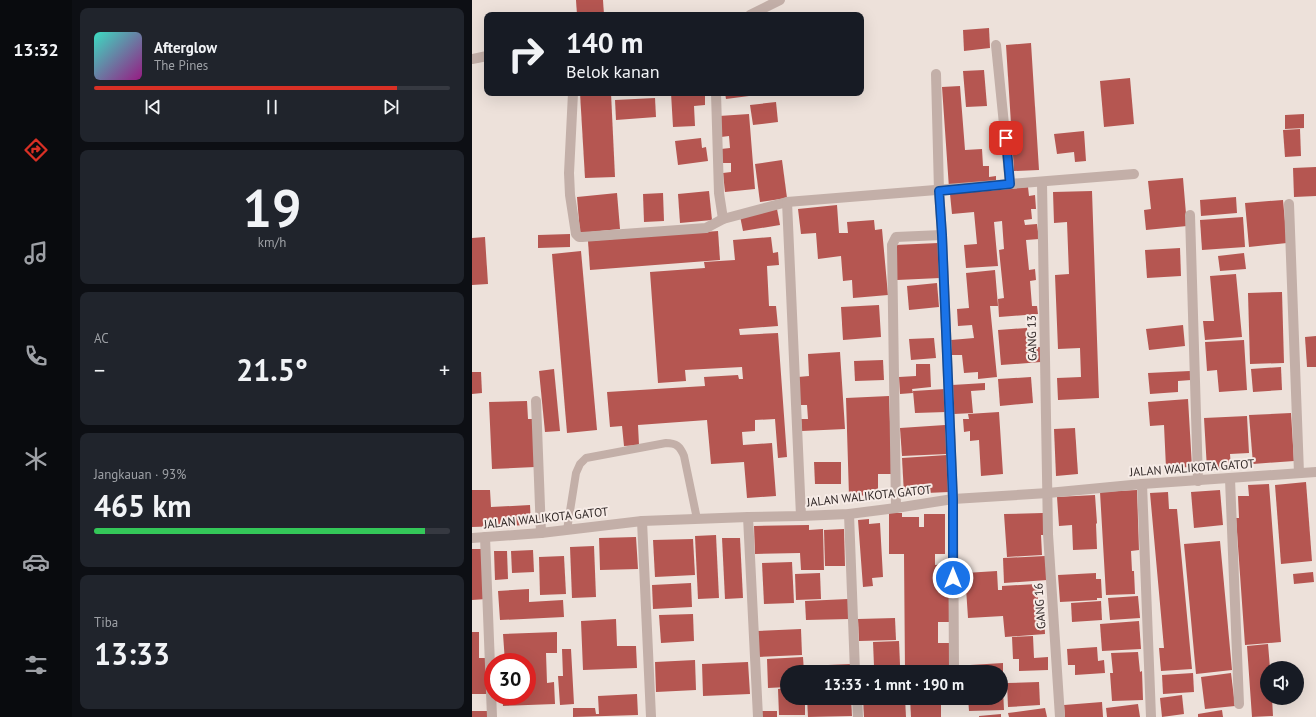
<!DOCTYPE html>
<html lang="id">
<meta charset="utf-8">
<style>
:root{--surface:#171b24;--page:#20242c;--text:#f1f3f6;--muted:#9ea1a6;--line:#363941;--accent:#d93025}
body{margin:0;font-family:"PT Sans",sans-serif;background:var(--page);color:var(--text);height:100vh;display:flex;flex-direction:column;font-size:15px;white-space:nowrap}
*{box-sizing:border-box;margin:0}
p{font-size:13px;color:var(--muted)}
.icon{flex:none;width:22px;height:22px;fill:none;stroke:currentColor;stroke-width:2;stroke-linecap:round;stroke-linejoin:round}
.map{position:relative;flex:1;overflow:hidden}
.drawer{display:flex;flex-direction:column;gap:8px;padding:8px;background:#0d0f14;width:400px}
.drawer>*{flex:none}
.banner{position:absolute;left:12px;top:12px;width:380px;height:84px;border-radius:8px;box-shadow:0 4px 16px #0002;background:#171b24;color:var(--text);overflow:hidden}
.fabs{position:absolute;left:788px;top:661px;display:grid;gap:8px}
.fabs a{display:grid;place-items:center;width:44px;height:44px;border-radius:50%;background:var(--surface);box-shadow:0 4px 16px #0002;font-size:20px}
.speed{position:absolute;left:12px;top:653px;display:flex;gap:8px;font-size:20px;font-weight:700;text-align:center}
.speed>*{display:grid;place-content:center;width:52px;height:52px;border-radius:50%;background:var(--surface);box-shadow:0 4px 16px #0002;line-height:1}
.speed .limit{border:6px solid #d22;background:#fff;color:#111}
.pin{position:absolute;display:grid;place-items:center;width:34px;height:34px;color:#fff;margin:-17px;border-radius:8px;box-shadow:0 2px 6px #0006}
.me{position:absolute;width:44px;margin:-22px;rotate:0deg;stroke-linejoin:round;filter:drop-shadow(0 0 3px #0008)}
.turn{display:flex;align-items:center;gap:14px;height:84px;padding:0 16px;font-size:18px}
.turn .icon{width:52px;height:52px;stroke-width:2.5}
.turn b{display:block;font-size:28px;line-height:34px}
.big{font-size:30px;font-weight:600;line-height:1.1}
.drawer .tile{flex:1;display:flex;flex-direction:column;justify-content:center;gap:6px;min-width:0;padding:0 14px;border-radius:8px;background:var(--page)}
.drawer .dial{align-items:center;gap:0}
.dial b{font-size:52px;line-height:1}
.song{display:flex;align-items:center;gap:12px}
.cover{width:48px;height:48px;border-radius:6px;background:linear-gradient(135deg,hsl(170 70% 55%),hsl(310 70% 35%))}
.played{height:4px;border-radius:2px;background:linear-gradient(90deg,var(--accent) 85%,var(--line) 85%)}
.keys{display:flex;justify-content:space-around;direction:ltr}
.heat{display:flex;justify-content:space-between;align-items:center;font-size:22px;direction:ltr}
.charge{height:6px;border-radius:3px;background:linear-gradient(90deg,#34c759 93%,var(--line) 0)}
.trip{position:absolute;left:308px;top:665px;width:228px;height:40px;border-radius:20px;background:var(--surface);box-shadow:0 4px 16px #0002;font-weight:600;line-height:40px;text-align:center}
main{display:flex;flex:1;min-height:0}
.menu{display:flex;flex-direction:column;width:72px;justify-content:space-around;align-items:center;background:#090b0e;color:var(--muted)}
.menu .icon{width:28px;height:28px}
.menu .active{color:var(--accent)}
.menu b{font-size:18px;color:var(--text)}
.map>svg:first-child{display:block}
.building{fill:#b55651}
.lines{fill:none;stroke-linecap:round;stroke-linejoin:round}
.lane{stroke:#c3afa8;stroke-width:8}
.street{stroke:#c3afa8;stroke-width:10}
.route-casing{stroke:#114b97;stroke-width:10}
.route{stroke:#1a73e8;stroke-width:7}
.labels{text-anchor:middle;stroke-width:4;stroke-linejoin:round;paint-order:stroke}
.street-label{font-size:12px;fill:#312827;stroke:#f6ebe6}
</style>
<main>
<nav class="menu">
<b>13:32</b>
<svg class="icon active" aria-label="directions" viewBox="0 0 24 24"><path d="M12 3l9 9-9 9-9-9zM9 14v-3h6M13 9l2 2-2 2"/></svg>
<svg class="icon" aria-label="music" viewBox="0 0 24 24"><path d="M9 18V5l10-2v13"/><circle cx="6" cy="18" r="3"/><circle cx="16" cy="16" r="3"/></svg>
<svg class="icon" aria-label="phone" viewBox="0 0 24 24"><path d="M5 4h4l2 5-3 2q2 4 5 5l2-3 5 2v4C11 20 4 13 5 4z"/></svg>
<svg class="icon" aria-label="climate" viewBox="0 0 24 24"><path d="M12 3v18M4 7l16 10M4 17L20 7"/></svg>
<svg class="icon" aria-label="car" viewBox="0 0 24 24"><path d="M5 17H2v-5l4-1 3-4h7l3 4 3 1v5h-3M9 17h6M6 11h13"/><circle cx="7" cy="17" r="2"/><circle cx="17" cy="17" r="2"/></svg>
<svg class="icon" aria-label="filters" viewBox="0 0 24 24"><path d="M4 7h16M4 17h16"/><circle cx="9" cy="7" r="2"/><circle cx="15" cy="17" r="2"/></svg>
</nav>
<section class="drawer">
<div class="tile">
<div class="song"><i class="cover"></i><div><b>Afterglow</b><p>The Pines</p></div></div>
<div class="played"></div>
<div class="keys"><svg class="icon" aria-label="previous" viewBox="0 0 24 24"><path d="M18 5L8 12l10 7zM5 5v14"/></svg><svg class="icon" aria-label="pause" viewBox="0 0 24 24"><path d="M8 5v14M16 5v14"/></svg><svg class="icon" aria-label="next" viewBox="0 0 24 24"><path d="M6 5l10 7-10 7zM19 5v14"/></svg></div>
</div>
<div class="tile dial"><b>19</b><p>km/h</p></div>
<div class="tile"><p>AC</p>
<div class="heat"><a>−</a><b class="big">21.5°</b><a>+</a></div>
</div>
<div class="tile"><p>Jangkauan · 93%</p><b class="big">465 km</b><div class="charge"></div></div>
<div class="tile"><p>Tiba</p><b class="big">13:33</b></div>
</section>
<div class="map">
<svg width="844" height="717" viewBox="0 0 844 717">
<rect width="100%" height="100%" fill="#ede1da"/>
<g class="building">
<polygon points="104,0 131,0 132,15 105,15"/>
<polygon points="517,28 518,48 492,51 491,30"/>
<polygon points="559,43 567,170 542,171 534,45"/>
<polygon points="512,70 515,106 494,107 491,71"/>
<polygon points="658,78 662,124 632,127 628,81"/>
<polygon points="488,86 493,150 510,149 511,166 517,166 517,177 524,176 524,185 477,188 470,87"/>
<polygon points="108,93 139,93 143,177 113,178"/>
<polygon points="199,93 233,94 233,105 222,106 223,126 201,127"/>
<polygon points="253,93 277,93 277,96 254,99"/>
<polygon points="183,98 184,117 144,120 143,100"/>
<polygon points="304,102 306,122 281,125 278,105"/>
<polygon points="277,114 283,189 253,192 251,173 259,172 259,163 250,163 249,149 258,148 257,136 249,137 247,116"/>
<polygon points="832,114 832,128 813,129 813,115"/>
<polygon points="828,129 829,156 813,157 811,130"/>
<polygon points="612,131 614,161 603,162 602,152 585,154 582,134"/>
<polygon points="229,138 230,148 234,147 236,161 206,165 203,141"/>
<polygon points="310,160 315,198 288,202 283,164"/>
<polygon points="844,167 844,196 822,197 821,168"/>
<polygon points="711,178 715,226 674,230 672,210 679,209 676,181"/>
<polygon points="556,187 557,196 563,195 564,209 559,209 560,219 552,220 553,225 565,224 567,239 554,240 557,270 563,269 564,280 558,281 560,306 565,306 566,314 527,317 526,299 532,298 527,250 532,249 530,221 522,222 526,266 494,268 492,245 505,244 502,212 480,214 478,194"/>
<polygon points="237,191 240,220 208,223 206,194"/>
<polygon points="620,191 627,398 586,400 585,378 609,377 608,348 586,349 583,275 597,274 595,222 582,223 581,192"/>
<polygon points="145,193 148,229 108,233 105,197"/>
<polygon points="191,193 192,221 172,222 171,194"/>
<polygon points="764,197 765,213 729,216 728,200"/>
<polygon points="811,200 815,243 777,247 773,203"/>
<polygon points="365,205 367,233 376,233 375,222 402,220 403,230 410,229 416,295 381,298 380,280 371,281 369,256 346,259 344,233 329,234 326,209"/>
<polygon points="305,209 308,225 271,231 268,216"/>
<polygon points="771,217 773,247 730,250 728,220"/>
<polygon points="246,231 248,260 118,270 116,241"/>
<polygon points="98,234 98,247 66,248 66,235"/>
<polygon points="13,237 16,284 0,285 0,238"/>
<polygon points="299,237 301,253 306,252 307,265 295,266 297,306 304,306 306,326 267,329 268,335 306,333 315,457 306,458 303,419 283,420 283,431 270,432 271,445 300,443 304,496 275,498 272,462 239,464 235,420 166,425 167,445 152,446 150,426 138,427 135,392 233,386 232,377 266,375 267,379 271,379 270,367 213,370 214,381 186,383 178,272 233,268 232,262 263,260 261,240"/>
<polygon points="466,243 468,278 425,280 423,245"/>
<polygon points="708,248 709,276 675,278 673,250"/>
<polygon points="109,251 125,430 95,433 80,254"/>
<polygon points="772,253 774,269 748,271 746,256"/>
<polygon points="523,270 526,306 518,306 525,377 506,379 506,372 492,373 490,355 480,355 479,340 502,338 500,325 486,326 485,309 497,308 494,273"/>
<polygon points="764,274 770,337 733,340 731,321 742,321 738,276"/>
<polygon points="465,283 467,307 437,310 435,286"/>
<polygon points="810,292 812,363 778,364 776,293"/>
<polygon points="407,305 409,337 371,340 369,307"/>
<polygon points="711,325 713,346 677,350 674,329"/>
<polygon points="555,328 556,348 568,347 569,362 529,365 526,330"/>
<polygon points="844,336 844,367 835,367 833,337"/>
<polygon points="462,338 464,358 439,360 437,339"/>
<polygon points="772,340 775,390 747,392 745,370 735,371 733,342"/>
<polygon points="368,352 373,429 330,431 329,419 336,419 335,405 328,405 326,377 337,376 336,354"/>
<polygon points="411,360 412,380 383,381 382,361"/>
<polygon points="444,364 458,364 459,387 440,389 441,393 428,394 427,377 444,376"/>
<polygon points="809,367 810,390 781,392 779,369"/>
<polygon points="82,369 88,431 73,432 67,371"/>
<polygon points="718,371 719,380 706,381 706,392 678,394 676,373"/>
<polygon points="0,372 9,372 10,393 0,394"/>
<polygon points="559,377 561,403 528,406 526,379"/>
<polygon points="513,383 513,390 499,391 501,413 482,414 480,385"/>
<polygon points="473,389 474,412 443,413 441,391"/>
<polygon points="417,396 420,474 406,474 406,495 377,496 374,398"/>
<polygon points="716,399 720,467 694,468 692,425 678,426 676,402"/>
<polygon points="55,401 56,419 61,419 63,467 20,469 17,402"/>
<polygon points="527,412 531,474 509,476 507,440 498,441 498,431 492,432 491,419 497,419 496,414"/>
<polygon points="819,413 822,461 781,464 777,415"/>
<polygon points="775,416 777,453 758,454 759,468 735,469 732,418"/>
<polygon points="473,425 475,454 430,456 428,428"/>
<polygon points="603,428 606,474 584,476 582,429"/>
<polygon points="475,455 477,492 432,494 430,458"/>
<polygon points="342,462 369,462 369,484 343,484"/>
<polygon points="834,482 840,561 809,564 803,485"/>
<polygon points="797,484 809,642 773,645 764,518 767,518 766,496 777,496 776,485"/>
<polygon points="0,490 18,490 19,507 58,505 59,525 0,527"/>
<polygon points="665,490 667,550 659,551 660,571 662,571 663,594 634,595 628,492"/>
<polygon points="748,490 751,525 722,528 719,492"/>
<polygon points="696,492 697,509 705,509 720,669 689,671 687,648 692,648 678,493"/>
<polygon points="623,495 625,523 624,524 625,549 601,550 600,525 587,526 585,497"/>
<polygon points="417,513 430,513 430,517 447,517 447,527 452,527 452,514 473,514 473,554 463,554 463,565 475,564 475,576 464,576 464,583 469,583 469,587 477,587 478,622 466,622 466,643 479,643 479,672 433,672 432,554 417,554"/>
<polygon points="571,513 572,535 569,535 570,555 535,557 532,514"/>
<polygon points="397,519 397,524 408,523 411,577 400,578 401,586 391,587 386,520"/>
<polygon points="337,525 337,530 351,529 352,570 329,570 328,553 283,554 282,526"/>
<polygon points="372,529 373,566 353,566 352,530"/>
<polygon points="244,535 247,598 226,599 223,536"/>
<polygon points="164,537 166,569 128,570 127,538"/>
<polygon points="250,538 268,538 271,598 253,599"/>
<polygon points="221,539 223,575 183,577 181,540"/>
<polygon points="748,541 760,670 724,674 712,544"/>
<polygon points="122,546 124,597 100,598 98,547"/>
<polygon points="0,549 10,549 14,599 0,600"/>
<polygon points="61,550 62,572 40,573 39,551"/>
<polygon points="22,551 35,551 36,579 23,580"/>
<polygon points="92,556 94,594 68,595 67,557"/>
<polygon points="573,556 575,580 532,583 531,558"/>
<polygon points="320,562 322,603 292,604 290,563"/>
<polygon points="525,571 526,590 530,590 530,586 565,584 567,612 572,612 573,634 533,637 531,616 496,618 493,573"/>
<polygon points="841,572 842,582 822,584 821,574"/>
<polygon points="348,573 349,599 324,600 323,574"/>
<polygon points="624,573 624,579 629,579 630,598 625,598 625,600 588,602 586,575"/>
<polygon points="219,583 220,607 181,609 180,585"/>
<polygon points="57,589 57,602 91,600 92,617 28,620 26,591"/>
<polygon points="666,596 668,618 638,620 636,598"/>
<polygon points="376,599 377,619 334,620 333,601"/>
<polygon points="629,601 630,620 600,622 599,603"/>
<polygon points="221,614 222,641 189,643 187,615"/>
<polygon points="423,618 424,640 387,641 386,619"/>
<polygon points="144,619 145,646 164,646 165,668 111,670 109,621"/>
<polygon points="667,621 669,649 630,651 628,624"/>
<polygon points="329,629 330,655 286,657 285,631"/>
<polygon points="0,632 7,632 7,658 16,658 17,694 0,694"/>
<polygon points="85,632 85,653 74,653 75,683 82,682 83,704 31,706 30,696 55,696 55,662 33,662 31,634"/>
<polygon points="561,636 562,658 576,657 576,670 547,671 547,659 541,659 540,637"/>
<polygon points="427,641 428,665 402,666 401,642"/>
<polygon points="796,644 798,668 795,668 795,698 800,698 801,716 780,717 775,646"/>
<polygon points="625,647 626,661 632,660 633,673 603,675 603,665 596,665 595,649"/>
<polygon points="90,649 99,649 102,704 88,705 86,676 91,676"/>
<polygon points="666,652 668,672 670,671 671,700 640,701 638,673 641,673 639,653"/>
<polygon points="331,657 332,672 315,672 315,687 296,688 295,659"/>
<polygon points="223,660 224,690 184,692 183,662"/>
<polygon points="276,662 278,694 231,696 230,664"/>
<polygon points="531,663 531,685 529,685 529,672 499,672 498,665"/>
<polygon points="379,664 379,672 334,672 333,666"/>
<polygon points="427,668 428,672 390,672 390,669"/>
<polygon points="721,673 722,692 691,694 690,675"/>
<polygon points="759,673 763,706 733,709 729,677"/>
<polygon points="567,682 568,705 536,707 535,683"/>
<polygon points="315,688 315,698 333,698 333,715 307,715 306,689"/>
<polygon points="529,690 531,690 532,710 497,711 496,698 529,698"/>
<polygon points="165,694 166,715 101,717 101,708 123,708 124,714 127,714 126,696"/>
<polygon points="710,695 712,714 690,717 688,698"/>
<polygon points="335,698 379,698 380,716 336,717"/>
<polygon points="391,698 433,698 434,717 392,717"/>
<polygon points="438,698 469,698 469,717 439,717"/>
<polygon points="630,702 631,717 593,717 592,705"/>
<polygon points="666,704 668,717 635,717 634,708"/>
<polygon points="573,708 575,717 537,717 536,713"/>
<polygon points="750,710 751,717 726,717 726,714"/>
<rect x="0" y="711" width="17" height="6"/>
<polygon points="289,711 305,711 305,717 290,717"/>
<polygon points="529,714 529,717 507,717 507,716"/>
</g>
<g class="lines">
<path class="lane" d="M 95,530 L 104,473 L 108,464 L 114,458 L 194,443 C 204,443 208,446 212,456 L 225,519"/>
<g class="street">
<polyline points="278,15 308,0"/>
<polyline points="524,45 538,184"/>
<polyline points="0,59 15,56"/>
<polyline points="464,74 467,191 470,235 481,499 482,672"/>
<polyline points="101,93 97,173 98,195 104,234 107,237 110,237 234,228 251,219 315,202 662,174"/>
<polyline points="244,93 247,193 251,219"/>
<polyline points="570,183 576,534 588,717"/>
<polyline points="315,202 329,516"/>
<polyline points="817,204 827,473"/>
<polyline points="718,215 726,481"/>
<polyline points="64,401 69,533"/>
<polyline points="758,479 767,704"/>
<polyline points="670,484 679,717"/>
<polyline points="424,508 420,245 424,237 470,235"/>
<polyline points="377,514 383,672"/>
<polyline points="276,517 286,717"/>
<polyline points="170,521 179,717"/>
<polyline points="13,537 20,717"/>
<polyline points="0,538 69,533 170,521 276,517 329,516 377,514 424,508 481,499 576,493 670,484 844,472"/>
<polyline points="385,698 386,717"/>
<polyline points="482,698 482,699"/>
</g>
</g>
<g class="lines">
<defs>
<polyline id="route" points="481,578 481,499 470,235 467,191 538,184 534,138"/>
</defs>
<use href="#route" class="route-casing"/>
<use href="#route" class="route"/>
</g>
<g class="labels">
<g class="street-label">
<text transform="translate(560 338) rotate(-91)" y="4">GANG 13</text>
<text transform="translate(720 468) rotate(-4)" y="4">JALAN WALIKOTA GATOT</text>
<text transform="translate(397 496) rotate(-6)" y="4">JALAN WALIKOTA GATOT</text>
<text transform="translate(74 518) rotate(-6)" y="4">JALAN WALIKOTA GATOT</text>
<text transform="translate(568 606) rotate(-94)" y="4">GANG 16</text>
</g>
</g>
</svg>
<div class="fabs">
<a><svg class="icon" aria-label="sound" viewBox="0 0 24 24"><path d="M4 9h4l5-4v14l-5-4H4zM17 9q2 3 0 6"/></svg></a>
</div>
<div class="speed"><div class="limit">30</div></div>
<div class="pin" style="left:534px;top:138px;background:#d93025"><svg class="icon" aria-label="arrive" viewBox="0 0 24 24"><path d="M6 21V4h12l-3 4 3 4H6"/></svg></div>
<svg class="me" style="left:481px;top:578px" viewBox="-20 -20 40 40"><circle r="17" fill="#1a73e8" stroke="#fff" stroke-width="3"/><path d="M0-11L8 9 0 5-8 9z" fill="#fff"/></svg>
<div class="trip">13:33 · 1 mnt · 190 m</div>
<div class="banner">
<div class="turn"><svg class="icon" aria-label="right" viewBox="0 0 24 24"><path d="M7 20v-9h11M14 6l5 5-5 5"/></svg><div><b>140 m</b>Belok kanan</div></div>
</div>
</div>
</main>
